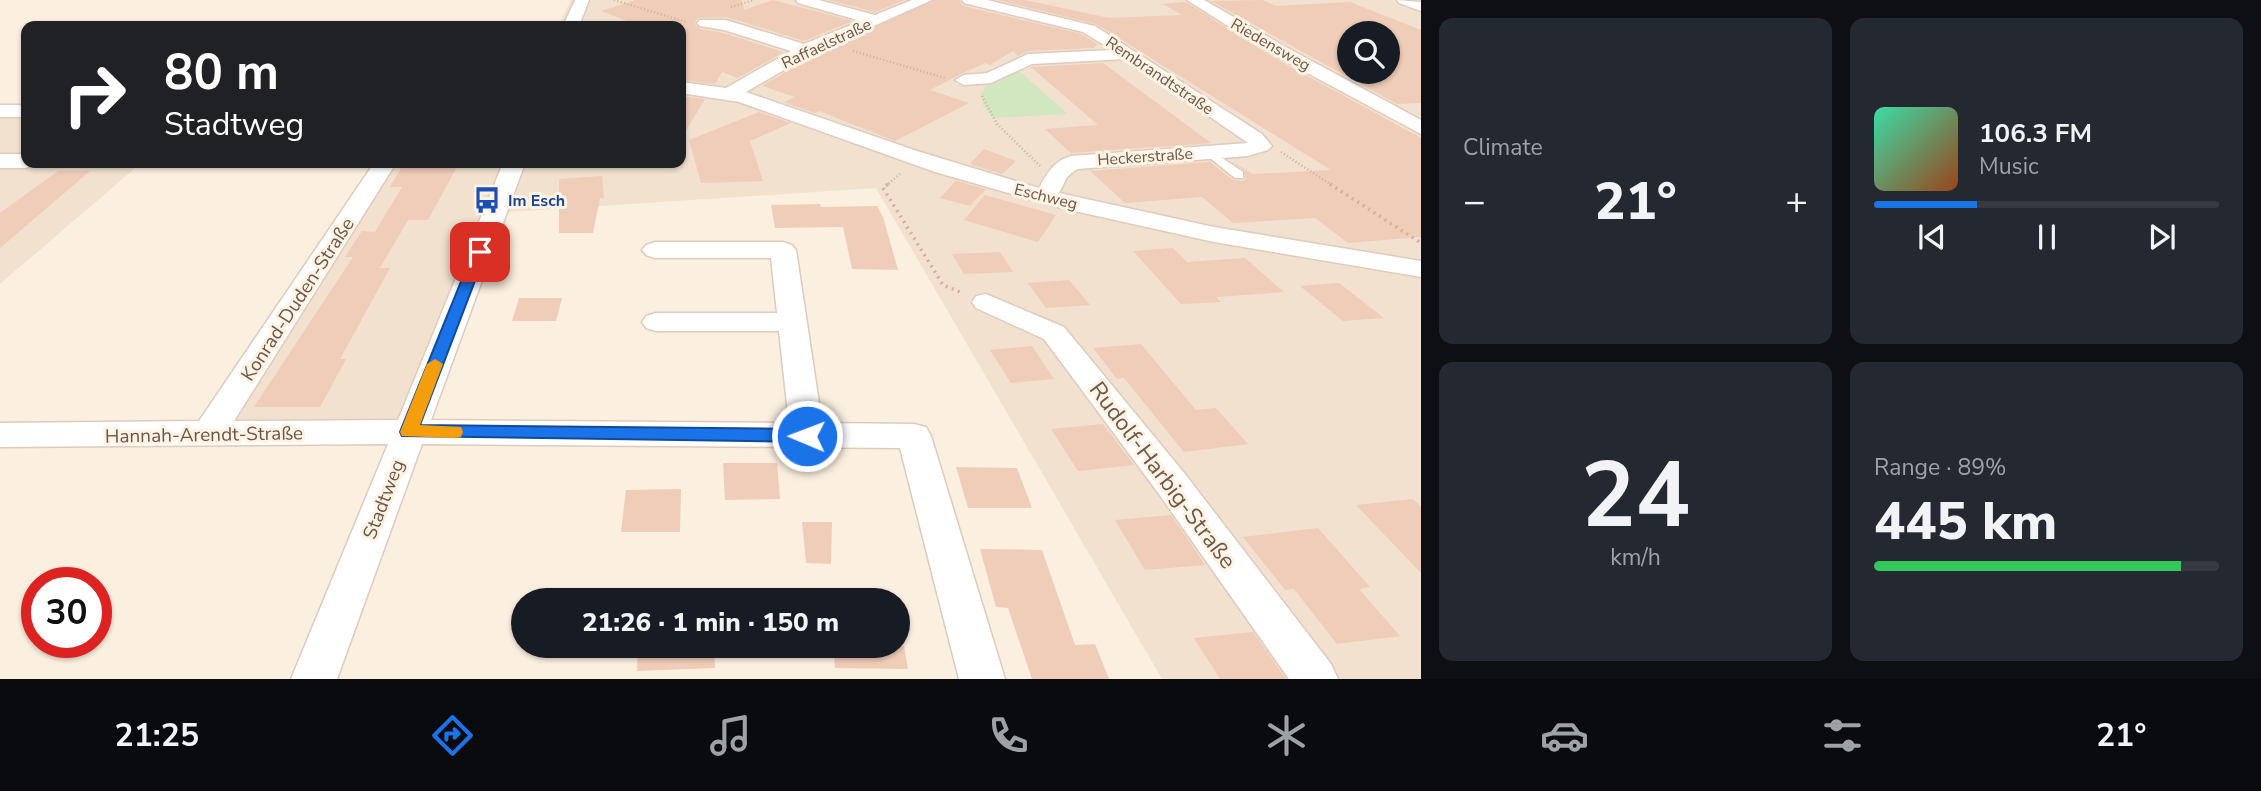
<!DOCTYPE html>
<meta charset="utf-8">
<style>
:root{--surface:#171b24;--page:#242831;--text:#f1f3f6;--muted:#9ea1a6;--line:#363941;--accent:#1a73e8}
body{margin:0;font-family:"Nunito Sans",sans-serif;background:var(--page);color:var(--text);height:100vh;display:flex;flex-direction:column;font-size:26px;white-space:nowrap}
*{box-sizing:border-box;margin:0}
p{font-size:23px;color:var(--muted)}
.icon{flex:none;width:38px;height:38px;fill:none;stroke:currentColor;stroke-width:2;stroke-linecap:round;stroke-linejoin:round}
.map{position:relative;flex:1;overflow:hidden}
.details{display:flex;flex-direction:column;gap:18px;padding:18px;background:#0d0f14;width:840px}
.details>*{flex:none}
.banner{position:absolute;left:21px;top:21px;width:665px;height:147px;border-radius:14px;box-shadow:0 2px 5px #0004;background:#202124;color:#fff;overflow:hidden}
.buttons{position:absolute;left:1337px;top:21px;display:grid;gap:14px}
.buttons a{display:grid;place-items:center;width:63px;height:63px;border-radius:50%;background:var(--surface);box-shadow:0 2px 5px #0004;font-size:35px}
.speed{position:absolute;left:21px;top:567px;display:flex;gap:14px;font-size:35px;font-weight:700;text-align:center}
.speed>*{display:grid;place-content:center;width:91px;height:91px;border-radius:50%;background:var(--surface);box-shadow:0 2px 5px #0004;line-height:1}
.speed .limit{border:10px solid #d22;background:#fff;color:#111}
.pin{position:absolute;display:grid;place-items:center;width:60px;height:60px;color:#fff;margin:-30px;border-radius:14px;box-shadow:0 4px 10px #0006}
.me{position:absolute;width:77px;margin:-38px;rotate:271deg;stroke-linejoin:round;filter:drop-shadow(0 0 5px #0008)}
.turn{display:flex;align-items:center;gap:24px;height:147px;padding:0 28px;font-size:32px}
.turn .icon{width:91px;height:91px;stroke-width:2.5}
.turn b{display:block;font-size:49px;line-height:60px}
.big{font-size:52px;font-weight:800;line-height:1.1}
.details .tile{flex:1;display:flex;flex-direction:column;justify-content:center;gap:10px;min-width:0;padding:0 24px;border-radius:14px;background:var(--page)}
.details .dial{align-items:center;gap:0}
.dial b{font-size:91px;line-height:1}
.song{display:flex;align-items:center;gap:21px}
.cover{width:84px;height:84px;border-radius:10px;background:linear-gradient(135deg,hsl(160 70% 55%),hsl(20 70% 35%))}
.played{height:7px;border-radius:4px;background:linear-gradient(90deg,var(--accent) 30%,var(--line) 30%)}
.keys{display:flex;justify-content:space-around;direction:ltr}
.heat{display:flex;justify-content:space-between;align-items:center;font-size:38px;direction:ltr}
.charge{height:10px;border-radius:5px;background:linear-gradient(90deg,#34c759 89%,var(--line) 0)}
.details .tiles{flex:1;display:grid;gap:18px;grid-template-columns:repeat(2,1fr)}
.trip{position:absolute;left:511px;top:588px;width:399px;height:70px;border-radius:35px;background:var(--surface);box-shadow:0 2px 5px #0004;font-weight:800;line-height:70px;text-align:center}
.menu{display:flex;height:112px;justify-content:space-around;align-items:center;background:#090b0e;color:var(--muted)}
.menu .icon{width:49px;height:49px}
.menu .on{color:var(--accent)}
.menu b{font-size:32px;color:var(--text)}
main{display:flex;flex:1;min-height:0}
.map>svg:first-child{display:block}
.residential{fill:#f2e1ce;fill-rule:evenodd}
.green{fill:#d0e7bf}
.building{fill:#efcdb8;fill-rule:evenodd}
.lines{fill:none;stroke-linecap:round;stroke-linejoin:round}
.lane-casing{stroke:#decbbc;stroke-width:3}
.street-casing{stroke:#decbbc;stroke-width:3}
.path-far1{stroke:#d3b09c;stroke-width:2.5;stroke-dasharray:1 2.5;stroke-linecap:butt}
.path{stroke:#d3b09c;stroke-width:3.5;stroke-dasharray:2 4.5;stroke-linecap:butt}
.lane{fill:#fff;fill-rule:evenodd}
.street{fill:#fff;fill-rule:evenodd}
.route{fill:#1a73e8;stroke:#114b97;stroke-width:2}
.slow{fill:#f59e0b}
.labels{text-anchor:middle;stroke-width:6;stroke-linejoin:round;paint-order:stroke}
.far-street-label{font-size:16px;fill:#6f5649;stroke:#fef4e5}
.far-transit-label{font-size:16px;font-weight:bold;fill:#164399;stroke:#fef4e5;text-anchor:start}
.street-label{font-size:19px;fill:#6f5649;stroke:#fef4e5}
.near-street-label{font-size:23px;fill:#6f5649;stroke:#fef4e5}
</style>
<main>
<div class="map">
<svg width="1421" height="679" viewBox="0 0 1421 679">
<rect width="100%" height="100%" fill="#fbefdf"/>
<g class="residential">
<path d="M 571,0 L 1421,0 L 1421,679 L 1162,679 L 876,188 L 508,212 L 425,431 L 0,424 L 199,423 L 375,163 L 681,163 L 681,26 L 558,26 ZM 1349,33 L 1388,33 L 1388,72 L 1349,72 Z"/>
<polygon points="0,111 26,111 26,163 141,163 0,284"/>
</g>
<polygon class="green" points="1018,70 1068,114 993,118 983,105 981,93 985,87"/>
<g class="building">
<polygon points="636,0 742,0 744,10 773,0 853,21 804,41 727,17 698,18 694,23 700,29 723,33 784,52 738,78 722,72 715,84 681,80 681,26 640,26 601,11"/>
<polygon points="829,0 905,0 875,12"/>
<polygon points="934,0 959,0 963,6 1082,34 1097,44 1094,48 1028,51 1018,56 1013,51 990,65 985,63 963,73 930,90 969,103 895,141 819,111 815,113 784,102 795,97 762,86 812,56"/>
<polygon points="998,0 1025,0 1109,18 1182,15 1163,4 1186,2 1271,56 1421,138 1421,237 1348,243 1315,218 1233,223 1202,197 1125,203 1090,171 1210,162 1233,180 1243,181 1246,178 1244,170 1230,160 1253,174 1331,170 1096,24"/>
<path d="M 1262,0 L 1276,6 L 1350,2 L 1421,30 L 1421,103 L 1397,104 L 1211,1 ZM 1349,33 L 1388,33 L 1388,72 L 1349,72 Z"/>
<polygon points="1103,63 1211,143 1071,153 1045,129 1098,125 1031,67"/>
<polygon points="681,96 705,99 681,139"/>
<polygon points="759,112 791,123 750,141 763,181 701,183 689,140"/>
<polygon points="984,149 1016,161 1002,174 970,164"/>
<polygon points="404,163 459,163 428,220 408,220 380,268 390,268 340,359 346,359 320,407 254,407 353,257 345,257 362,231 375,232 402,187 390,187"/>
<polygon points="58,171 90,171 0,248 0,213"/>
<polygon points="602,176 604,198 600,198 593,233 559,233 559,179"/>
<polygon points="956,181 986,189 970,206 940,198"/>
<polygon points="985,195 1056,215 1038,242 964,220"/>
<polygon points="820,204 821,207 877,206 883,217 898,270 852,269 843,227 775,228 771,205"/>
<polygon points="1173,248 1187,262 1245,258 1284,292 1216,297 1221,302 1181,304 1133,251"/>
<polygon points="1000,252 1013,272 964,274 952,254"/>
<polygon points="1069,280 1090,305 1046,308 1028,283"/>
<polygon points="1339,283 1384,318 1343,321 1300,286"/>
<polygon points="519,298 562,298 556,321 512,321"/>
<polygon points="1141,344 1196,410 1216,408 1248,444 1184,452 1124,378 1117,379 1093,348"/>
<polygon points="1032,346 1054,379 1011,383 990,350"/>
<polygon points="1103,424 1134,465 1078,471 1051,429"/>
<polygon points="723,463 777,463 780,499 725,500"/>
<polygon points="956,467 1017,468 1032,508 968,508"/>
<polygon points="681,489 680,532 621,532 626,490"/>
<polygon points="1413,499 1421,507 1421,573 1356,505"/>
<polygon points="1171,515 1194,548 1205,565 1145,570 1115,520"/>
<polygon points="802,522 832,522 831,564 806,563"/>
<polygon points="1318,528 1370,587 1359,589 1400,636 1337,644 1294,589 1285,590 1243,537"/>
<polygon points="980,549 1042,550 1075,645 1095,644 1109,679 1032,679 1008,608 996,607"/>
<polygon points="1253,632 1286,679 1220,679 1194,638"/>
<polygon points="638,646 714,646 715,668 637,671"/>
<polygon points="833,646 904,646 908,669 835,668"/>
</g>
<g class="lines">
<defs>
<polygon id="lane" points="1209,149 1243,172 1243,178 1235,178 1205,154 1203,152"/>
<g id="street">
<polygon points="575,0 589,0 579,26 563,26"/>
<path d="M 796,0 L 819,0 L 875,15 L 912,0 L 932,0 L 811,54 L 746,92 L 917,151 L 1039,188 C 1047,173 1054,161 1071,156 L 1248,143 L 1126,59 L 1032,64 L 991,83 L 964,85 L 955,80 L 964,75 L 987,73 L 1028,54 L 1112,50 L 1083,32 L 964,3 L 962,0 L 987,0 L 1095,26 L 1262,134 L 1272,146 L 1268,150 L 1248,156 L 1077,169 L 1067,177 L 1059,193 L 1214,227 L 1421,261 L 1421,277 L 1214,242 L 1061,208 L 935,172 L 739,102 L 681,93 L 681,82 L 726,88 L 791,51 L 724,30 L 700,26 L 697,23 L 700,20 L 726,20 L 804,44 L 861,21 L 798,3 Z"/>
<polygon points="1187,0 1204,0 1284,46 1421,120 1421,134 1272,54"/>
<polygon points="1397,0 1421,2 1421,11 1399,3"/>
<rect x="0" y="105" width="26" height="12"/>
<polygon points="0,154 26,154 26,163 36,163 26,168 0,168"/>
<polygon points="374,163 396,163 234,421 398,420 503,163 525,163 431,420 789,423 779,331 656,331 646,328 642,322 646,316 656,313 777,313 771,258 655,258 646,255 642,250 646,245 655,242 783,242 792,245 796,250 822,423 914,424 926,427 931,436 1005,679 959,679 900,448 422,444 337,679 291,679 388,444 0,447 0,423 199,421"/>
<polygon points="986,294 1064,327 1185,474 1331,664 1338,679 1289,679 1159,494 1044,339 976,308 972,302 976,296"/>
</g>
</defs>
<use href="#lane" class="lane-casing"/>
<use href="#street" class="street-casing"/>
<g class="path-far1">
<polyline points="614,0 686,22"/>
<polyline points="731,7 754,0"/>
<polyline points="853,51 945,78"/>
<polyline points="982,96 997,124 1040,166"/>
<polyline points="1281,152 1333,186"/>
<polyline points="886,186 900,174"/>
</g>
<g class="path">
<polyline points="888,184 883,188 943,285 962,293"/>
<polyline points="1330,184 1421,243"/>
</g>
<use href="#lane" class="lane"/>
<use href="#street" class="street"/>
</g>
<polygon class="route" points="480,248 486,252 420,425 807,429 813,431 816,436 813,440 807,442 402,436 400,432 473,252"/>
<polygon class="slow" points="435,359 443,364 420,425 461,427 463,432 461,437 454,438 402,436 400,432 427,364"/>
<defs>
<symbol id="bus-bare" viewBox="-9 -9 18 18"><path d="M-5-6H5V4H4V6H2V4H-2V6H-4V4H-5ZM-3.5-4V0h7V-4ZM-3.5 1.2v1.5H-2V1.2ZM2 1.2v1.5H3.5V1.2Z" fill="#1a4fb4" stroke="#fef4e5" stroke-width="2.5" paint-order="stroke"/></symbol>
</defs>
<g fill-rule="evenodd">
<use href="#bus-bare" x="468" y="181" width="38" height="38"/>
</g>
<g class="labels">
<g class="far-street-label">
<text transform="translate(826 43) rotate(-25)" y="6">Raffaelstraße</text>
<text transform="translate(1271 44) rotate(30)" y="6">Riedensweg</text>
<text transform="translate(1160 75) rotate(34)" y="6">Rembrandtstraße</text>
<text transform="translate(1145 156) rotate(-4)" y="6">Heckerstraße</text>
<text transform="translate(1046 196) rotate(14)" y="6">Eschweg</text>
</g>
<g class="far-transit-label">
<text x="508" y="206">Im Esch</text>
</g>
<g class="street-label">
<text transform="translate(297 299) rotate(-57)" y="7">Konrad-Duden-Straße</text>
<text transform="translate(204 434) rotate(-1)" y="7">Hannah-Arendt-Straße</text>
<text transform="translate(383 499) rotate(-69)" y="7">Stadtweg</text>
</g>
<g class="near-street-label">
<text transform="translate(1163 475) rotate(53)" y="8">Rudolf-Harbig-Straße</text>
</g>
</g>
</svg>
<div class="buttons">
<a><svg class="icon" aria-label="search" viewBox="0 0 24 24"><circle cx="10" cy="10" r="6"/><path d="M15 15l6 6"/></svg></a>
</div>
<div class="speed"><div class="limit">30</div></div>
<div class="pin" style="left:480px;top:252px;background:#d93025"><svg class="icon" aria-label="arrive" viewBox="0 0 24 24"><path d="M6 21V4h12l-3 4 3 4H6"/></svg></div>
<svg class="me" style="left:807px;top:436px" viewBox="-20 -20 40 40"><circle r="17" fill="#1a73e8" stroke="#fff" stroke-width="3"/><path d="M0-11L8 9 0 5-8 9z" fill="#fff"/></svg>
<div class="trip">21:26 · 1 min · 150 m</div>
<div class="banner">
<div class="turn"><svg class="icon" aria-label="right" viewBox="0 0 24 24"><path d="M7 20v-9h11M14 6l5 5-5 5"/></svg><div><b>80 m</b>Stadtweg</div></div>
</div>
</div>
<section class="details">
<div class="tiles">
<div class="tile"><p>Climate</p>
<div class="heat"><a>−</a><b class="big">21°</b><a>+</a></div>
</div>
<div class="tile">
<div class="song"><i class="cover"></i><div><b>106.3 FM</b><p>Music</p></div></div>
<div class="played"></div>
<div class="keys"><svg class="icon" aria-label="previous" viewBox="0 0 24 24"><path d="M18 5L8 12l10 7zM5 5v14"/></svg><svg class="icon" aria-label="pause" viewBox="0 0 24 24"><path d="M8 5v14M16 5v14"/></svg><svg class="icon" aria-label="next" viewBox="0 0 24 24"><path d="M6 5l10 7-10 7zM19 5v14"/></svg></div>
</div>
<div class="tile dial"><b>24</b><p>km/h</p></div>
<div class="tile"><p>Range · 89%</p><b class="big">445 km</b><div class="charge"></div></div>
</div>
</section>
</main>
<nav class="menu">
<b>21:25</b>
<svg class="icon on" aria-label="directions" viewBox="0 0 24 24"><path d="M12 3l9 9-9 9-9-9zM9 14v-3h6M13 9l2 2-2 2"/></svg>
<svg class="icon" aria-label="music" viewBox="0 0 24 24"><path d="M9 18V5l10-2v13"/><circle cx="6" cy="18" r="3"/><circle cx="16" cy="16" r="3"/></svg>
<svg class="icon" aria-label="phone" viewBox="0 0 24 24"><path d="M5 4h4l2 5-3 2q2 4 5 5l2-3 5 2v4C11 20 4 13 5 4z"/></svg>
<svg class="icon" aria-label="climate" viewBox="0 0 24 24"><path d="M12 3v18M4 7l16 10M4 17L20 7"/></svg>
<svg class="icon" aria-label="car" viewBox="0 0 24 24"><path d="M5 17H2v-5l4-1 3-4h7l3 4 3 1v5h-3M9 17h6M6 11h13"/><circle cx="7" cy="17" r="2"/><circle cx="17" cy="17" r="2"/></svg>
<svg class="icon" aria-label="filters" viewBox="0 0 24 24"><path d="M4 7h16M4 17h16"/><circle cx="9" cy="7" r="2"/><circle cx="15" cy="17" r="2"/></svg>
<b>21°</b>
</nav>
